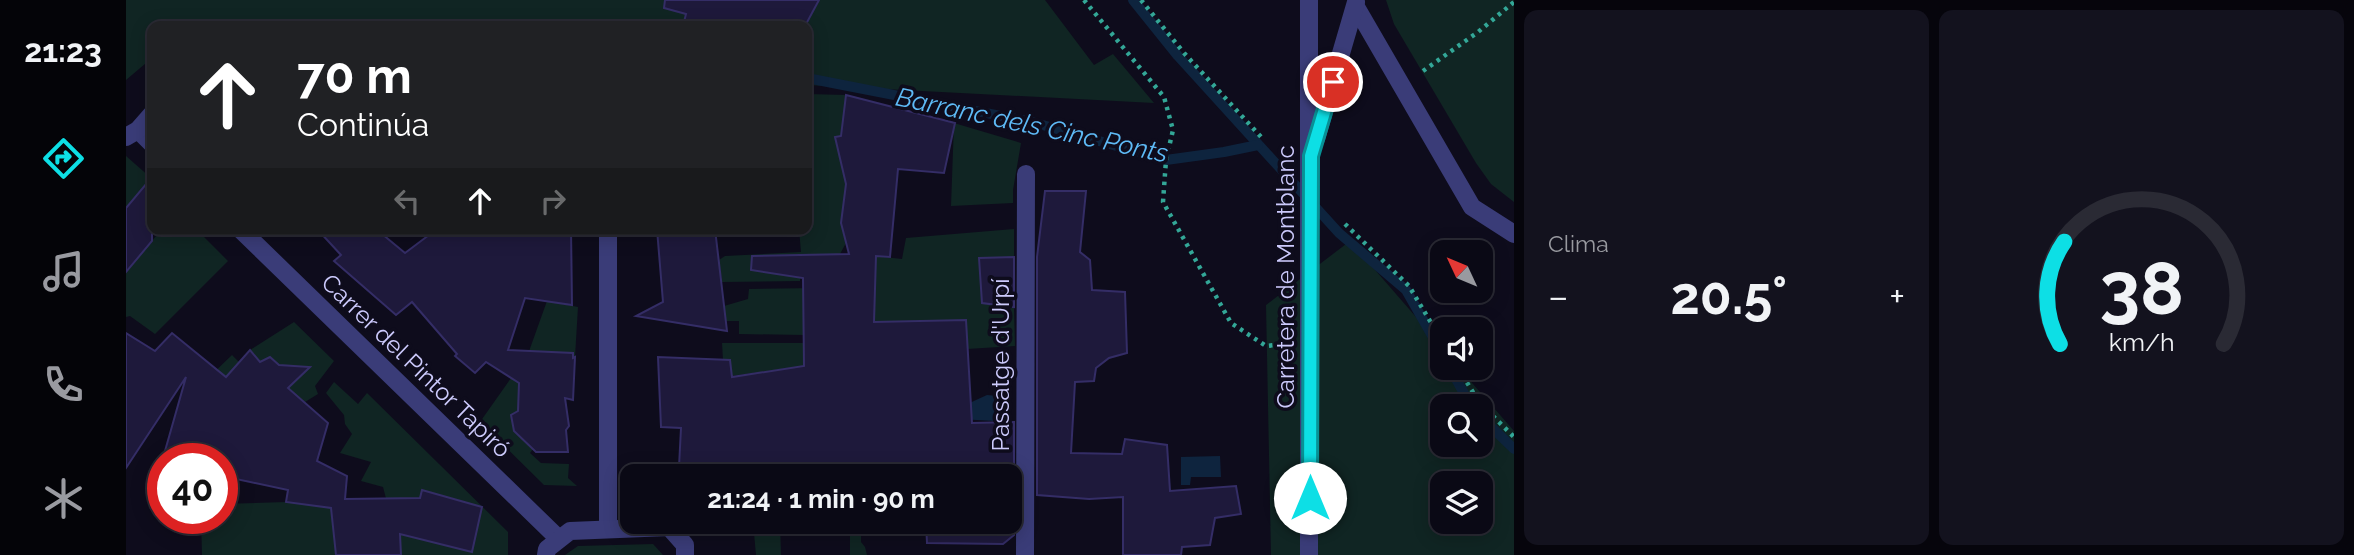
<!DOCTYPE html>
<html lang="es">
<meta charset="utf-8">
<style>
:root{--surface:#0a0915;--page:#13121e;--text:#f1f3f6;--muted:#999aa0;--line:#2a2a34;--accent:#0ddfe5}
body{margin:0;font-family:Raleway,sans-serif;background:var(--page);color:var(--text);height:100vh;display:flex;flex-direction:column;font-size:26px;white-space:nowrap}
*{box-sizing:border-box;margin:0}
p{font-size:23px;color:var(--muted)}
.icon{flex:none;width:38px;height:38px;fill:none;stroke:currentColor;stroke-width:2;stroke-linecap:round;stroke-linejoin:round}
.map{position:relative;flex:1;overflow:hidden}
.drawer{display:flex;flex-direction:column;gap:10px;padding:10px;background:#06050c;width:840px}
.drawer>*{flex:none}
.hud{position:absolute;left:21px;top:21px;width:665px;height:214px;border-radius:14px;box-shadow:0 4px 18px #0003,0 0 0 2px var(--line);background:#202124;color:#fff;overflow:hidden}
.needle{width:46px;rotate:314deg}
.tools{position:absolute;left:1304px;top:240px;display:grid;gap:14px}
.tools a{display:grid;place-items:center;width:63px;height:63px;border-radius:14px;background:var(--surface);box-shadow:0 4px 18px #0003,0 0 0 2px var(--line);font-size:35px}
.speed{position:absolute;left:21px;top:443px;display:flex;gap:14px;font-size:35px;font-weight:700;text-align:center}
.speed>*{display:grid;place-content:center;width:91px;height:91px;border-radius:50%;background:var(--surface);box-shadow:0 4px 18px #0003,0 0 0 2px var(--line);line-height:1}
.speed .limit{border:10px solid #d22;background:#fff;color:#111}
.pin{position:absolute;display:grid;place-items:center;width:60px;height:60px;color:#fff;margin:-30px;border:4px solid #fff;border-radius:50%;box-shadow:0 2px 7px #0007}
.me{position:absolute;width:77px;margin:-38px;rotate:0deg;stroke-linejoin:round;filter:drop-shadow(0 0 5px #0008)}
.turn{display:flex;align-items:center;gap:24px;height:147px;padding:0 35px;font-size:32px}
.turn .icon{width:91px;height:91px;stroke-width:2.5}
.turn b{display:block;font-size:49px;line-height:60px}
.lanes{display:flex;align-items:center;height:66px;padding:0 35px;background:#0003;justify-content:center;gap:35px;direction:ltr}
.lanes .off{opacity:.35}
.big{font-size:52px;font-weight:700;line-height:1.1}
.drawer .widget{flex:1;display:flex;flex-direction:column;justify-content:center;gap:10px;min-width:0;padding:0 24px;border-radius:14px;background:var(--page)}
.drawer .dial{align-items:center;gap:0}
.dial svg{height:182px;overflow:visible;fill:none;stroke:var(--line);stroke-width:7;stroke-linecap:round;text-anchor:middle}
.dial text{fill:var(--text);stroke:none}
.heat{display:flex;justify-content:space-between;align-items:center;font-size:38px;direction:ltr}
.drawer .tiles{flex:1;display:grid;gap:10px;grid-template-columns:repeat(2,1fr)}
.trip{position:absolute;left:494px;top:464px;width:402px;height:70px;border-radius:14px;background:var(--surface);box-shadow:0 4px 18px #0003,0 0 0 2px var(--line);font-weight:700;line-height:70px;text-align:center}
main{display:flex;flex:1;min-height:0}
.dock{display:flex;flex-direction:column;width:126px;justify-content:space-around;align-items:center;background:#040408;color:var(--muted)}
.dock .icon{width:49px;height:49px}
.dock .current{color:var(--accent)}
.dock b{font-size:32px;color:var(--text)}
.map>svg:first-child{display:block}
.green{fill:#102523;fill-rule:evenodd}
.water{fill:#0e243e}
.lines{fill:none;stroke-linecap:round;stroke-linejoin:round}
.stream{stroke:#0e243e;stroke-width:10}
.building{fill:#1e193b;stroke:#342d66;stroke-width:2}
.path{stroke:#33a797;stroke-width:4.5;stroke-dasharray:3.5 5;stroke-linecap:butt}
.minor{stroke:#3a3c78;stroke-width:18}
.route-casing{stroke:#089195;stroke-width:18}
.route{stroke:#0ddfe5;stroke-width:12}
.labels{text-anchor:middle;stroke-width:7;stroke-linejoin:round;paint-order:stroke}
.street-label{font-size:24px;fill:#cccafc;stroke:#0e0c1c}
.water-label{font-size:26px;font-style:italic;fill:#5ebaf6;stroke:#0e0c1c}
</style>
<main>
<nav class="dock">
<b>21:23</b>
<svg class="icon current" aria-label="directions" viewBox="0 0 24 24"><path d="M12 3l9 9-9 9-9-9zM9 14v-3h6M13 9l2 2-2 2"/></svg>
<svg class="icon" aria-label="music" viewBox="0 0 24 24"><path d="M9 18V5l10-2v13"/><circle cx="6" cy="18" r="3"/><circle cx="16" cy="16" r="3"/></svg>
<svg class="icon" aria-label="phone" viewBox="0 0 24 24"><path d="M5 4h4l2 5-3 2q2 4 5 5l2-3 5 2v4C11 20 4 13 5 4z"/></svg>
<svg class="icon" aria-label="climate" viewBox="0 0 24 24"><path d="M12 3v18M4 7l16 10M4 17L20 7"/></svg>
</nav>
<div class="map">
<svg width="1388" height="555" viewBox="0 0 1388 555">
<rect width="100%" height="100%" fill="#0e0c1c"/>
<g class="green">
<polygon points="0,0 564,0 556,26 73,26 52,22 53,26 26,26 26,58 0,80"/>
<polygon points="693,0 919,0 968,65 987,54 1028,103 681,85 679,26"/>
<polygon points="1260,0 1388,0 1388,202 1365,184 1350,163 1268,24"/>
<polygon points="681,94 720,95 720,243 714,254 675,255 674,281 596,282 593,260 599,256 675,252 673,229 681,229"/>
<polygon points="828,123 895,143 887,190 887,203 825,206"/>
<polygon points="0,156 25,178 0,208"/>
<polygon points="36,229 70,229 102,261 29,334 4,316 0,317 0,269 2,269"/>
<polygon points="888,229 888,257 853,258 856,303 888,307 889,346 841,349 839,320 748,322 750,266 739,255 776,259 780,238"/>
<path d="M 1224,241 L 1316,347 L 1316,368 L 1333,368 L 1388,431 L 1388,555 L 1145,555 L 1140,305 ZM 1316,406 L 1354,406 L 1354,444 L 1316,444 ZM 1316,483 L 1354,483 L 1354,522 L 1316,522 Z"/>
<polygon points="693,288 678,335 613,334 613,321 599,321 598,306 622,299 623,289"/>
<polygon points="421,301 452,307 449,357 439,360 439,353 417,352 392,411 385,415 388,431 407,449 404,453 415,463 443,464 442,478 451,486 418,485 354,422 402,354"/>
<polygon points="168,322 208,361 189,386 192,394 179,402 175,399 142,438 55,404 106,355 113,362 124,350"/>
<polygon points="596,343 678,343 678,366 598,377"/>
<polygon points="208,382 232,404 241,393 382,532 382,555 275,555 257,487 235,481 245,462 214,453 226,434 219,424 218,415 200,393"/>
<polygon points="160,502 216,509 219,536 208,536 210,555 76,555 75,518 96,518 96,504"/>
<polygon points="627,522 654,522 655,555 630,555"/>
<polygon points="724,522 767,522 755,531 735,532 735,542 739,547 741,555 724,555"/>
<polygon points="527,544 537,555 439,555 452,546"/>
</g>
<g class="water">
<polygon points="861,395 883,397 884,422 834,419 837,406"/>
<polygon points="1094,456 1095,477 1065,477 1064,485 1055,485 1055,457"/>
</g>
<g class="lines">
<g class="stream">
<polyline points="1007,0 1052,56 1213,233 1280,290 1316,353"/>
<polyline points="681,78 906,122 1040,160 1098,152 1132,145"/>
<polyline points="1324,368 1345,406"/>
<polyline points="1354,416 1388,449"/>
</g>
</g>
<g class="building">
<polygon points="539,0 693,0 679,26 603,26 584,21 578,26 557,26 560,14 538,8"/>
<polygon points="720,95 829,123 818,173 772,169 764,257 750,256 748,322 840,320 846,423 888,422 888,535 877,544 801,543 800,522 884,522 884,476 588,476 590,466 553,467 555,428 535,427 532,357 604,360 606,377 678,366 677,278 625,270 626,256 723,254 715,223 720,184 709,137 715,136"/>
<polygon points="26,177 26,241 0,272 0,208"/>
<polygon points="919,191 960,191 954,252 964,260 966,290 999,292 1001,353 983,358 970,368 968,381 949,382 945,453 996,454 999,439 1041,445 1044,491 1110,486 1115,514 1089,518 1084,545 1056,547 1055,555 997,555 997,497 963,499 911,495 911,257"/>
<polygon points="191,229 250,229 279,253 311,229 445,229 446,305 399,298 382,350 447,353 447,358 449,357 447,400 439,398 443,426 440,430 442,452 410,452 388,431 385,415 392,411 393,383 360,362 349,373 329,356 331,354 286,302 270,315 208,261 215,255"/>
<polygon points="531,229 589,229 601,331 510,316 537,302"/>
<polygon points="888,257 888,307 856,303 853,258"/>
<polygon points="0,333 29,351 46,333 100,377 124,350 134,362 144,357 153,365 184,367 162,388 202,423 191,461 221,476 219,499 294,498 296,490 356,507 346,552 274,534 275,555 210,555 205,508 160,502 162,490 96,476 96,458 37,458 60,377 0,468"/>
<polygon points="588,522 615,522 614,531 588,534"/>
</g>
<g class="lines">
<g class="path">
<polyline points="958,0 1038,97 1047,130 1040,160 1037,202 1105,323 1140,346 1159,344"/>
<polyline points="1015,0 1058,53 1136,138"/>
<polyline points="1297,71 1352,32 1388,2"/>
<polyline points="1219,224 1283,286 1316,341"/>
<polyline points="1332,368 1353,402 1388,437"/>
</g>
<g class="minor">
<polyline points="1183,0 1183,555"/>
<polyline points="1230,7 1346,207 1388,234"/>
<polyline points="12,130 26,144"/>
<polyline points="0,137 12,130 26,114"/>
<polyline points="1190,139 1230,2"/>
<polyline points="114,229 432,538"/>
<polyline points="482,529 482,229"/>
<polyline points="420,555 421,549 444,531 543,527 559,545 559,555"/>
<polyline points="899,555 900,174"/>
</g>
</g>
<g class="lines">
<defs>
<polyline id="route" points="1184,498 1185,156 1207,82"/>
</defs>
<use href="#route" class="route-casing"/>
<use href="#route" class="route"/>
</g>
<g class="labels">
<g class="street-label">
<text transform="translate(1160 277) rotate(-90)" y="8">Carretera de Montblanc</text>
<text transform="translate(875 365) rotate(-90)" y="8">Passatge d'Urpí</text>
<text transform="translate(290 366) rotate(44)" y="8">Carrer del Pintor Tapiró</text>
</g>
<g class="water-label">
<text transform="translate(906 125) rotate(12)" y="9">Barranc dels Cinc Ponts</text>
</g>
</g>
</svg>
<div class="tools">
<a><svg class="needle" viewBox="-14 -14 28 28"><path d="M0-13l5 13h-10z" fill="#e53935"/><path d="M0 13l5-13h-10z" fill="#999aa0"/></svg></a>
<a><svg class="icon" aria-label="sound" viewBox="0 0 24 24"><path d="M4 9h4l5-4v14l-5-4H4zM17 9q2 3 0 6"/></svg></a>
<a><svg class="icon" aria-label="search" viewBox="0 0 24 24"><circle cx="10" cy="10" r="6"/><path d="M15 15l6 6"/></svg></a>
<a><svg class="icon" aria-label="layers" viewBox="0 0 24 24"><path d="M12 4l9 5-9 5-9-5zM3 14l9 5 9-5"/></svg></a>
</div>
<div class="speed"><div class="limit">40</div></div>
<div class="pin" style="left:1207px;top:82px;background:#d93025"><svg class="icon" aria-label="arrive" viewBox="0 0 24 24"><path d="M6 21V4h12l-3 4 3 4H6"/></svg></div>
<svg class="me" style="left:1184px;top:498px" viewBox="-20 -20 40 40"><circle r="19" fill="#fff"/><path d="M0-13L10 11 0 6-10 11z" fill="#0ddfe5"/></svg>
<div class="trip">21:24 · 1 min · 90 m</div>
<div class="hud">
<div class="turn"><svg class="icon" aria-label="ahead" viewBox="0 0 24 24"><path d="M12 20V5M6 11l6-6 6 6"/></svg><div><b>70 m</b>Continúa</div></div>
<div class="lanes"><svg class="icon off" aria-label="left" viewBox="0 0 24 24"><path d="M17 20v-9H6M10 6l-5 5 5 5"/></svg><svg class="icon" aria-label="ahead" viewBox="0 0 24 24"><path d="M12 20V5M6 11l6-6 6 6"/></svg><svg class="icon off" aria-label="right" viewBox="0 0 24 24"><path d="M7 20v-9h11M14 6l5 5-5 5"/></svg></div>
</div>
</div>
<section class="drawer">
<div class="tiles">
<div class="widget"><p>Clima</p>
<div class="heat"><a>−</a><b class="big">20.5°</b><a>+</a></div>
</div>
<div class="widget dial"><svg viewBox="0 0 100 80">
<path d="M14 69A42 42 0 1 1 86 69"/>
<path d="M14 69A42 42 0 0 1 16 24" stroke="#0ddfe5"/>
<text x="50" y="56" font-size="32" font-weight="700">38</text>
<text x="50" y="72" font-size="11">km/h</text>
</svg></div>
</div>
</section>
</main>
